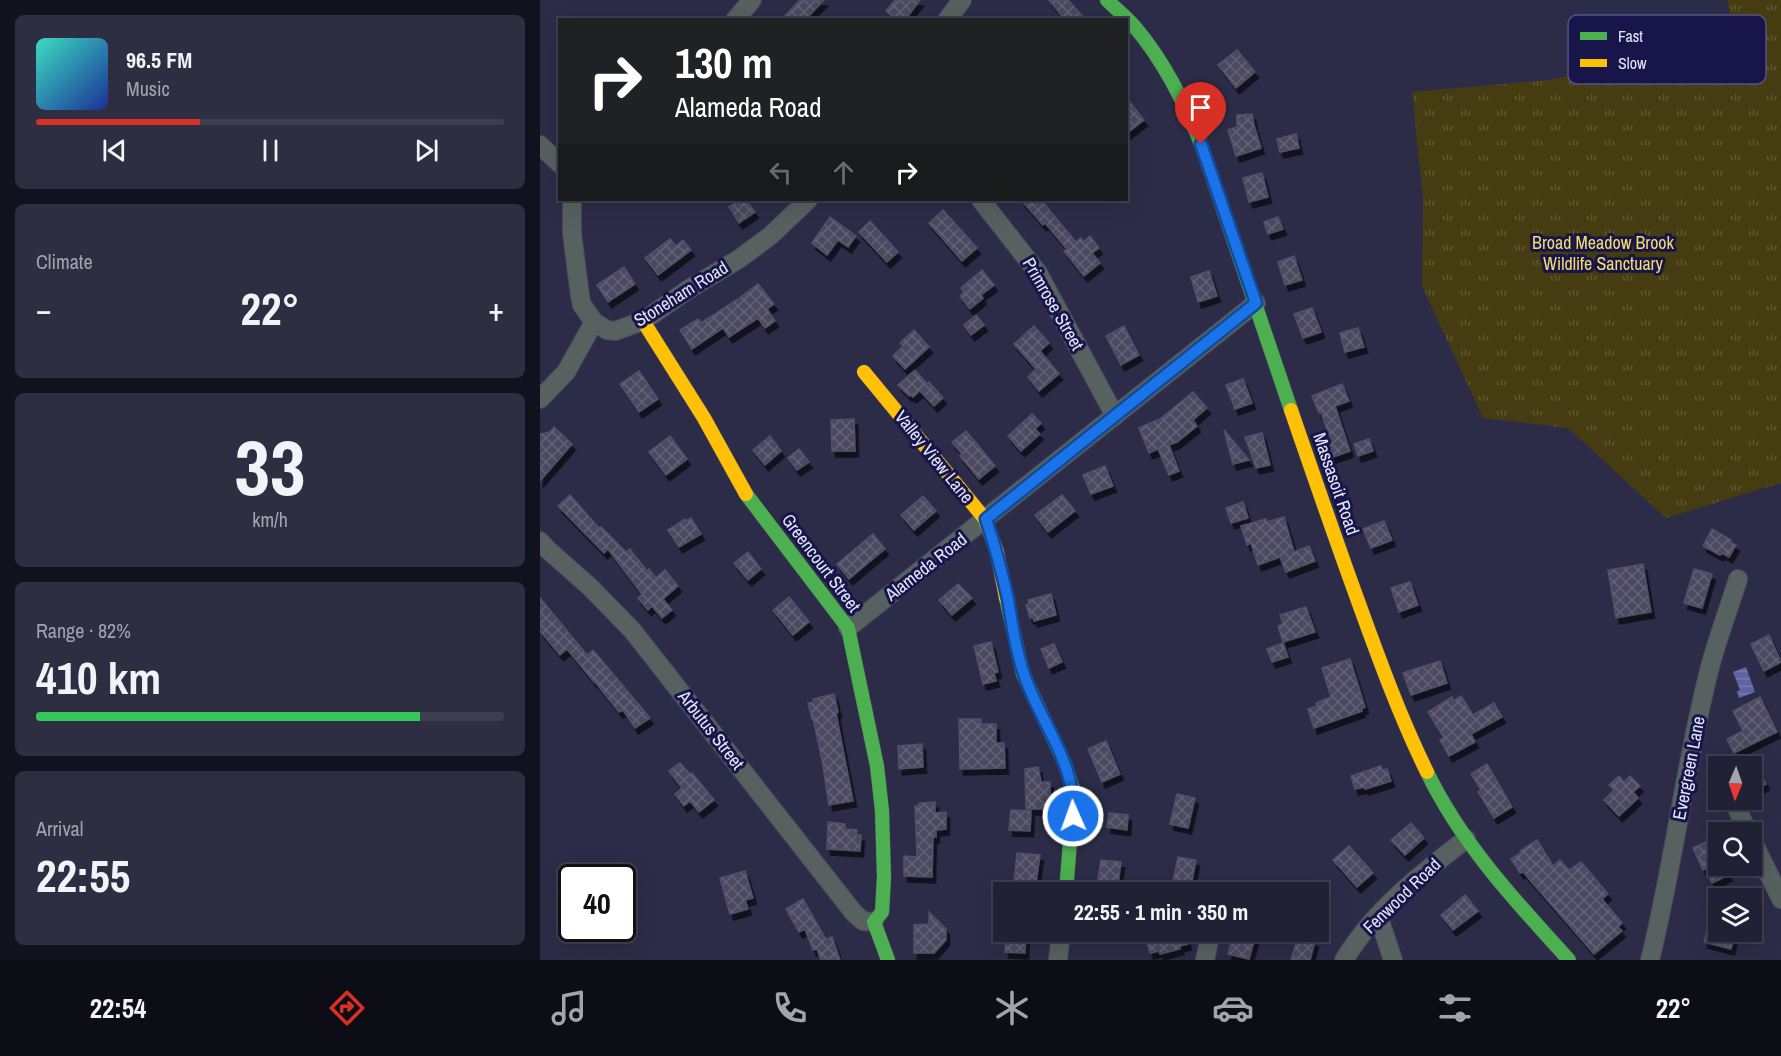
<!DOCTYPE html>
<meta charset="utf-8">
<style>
:root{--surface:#212136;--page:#2d2e42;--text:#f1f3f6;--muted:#a2a3ad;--line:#3e3e51;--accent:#d93025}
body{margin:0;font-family:"Archivo Narrow",sans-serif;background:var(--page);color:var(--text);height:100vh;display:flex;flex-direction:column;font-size:22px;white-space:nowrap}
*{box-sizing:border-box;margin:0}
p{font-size:20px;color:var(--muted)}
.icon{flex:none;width:33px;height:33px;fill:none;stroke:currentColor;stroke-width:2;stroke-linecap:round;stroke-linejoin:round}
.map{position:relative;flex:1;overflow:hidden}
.side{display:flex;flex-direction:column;gap:15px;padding:15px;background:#12121e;width:540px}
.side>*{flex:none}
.banner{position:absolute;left:18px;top:18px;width:570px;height:183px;border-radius:0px;box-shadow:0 6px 24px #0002,0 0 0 2px var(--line);background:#202124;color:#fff;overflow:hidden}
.needle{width:39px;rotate:182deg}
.fabs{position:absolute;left:1168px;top:756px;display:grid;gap:12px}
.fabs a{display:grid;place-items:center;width:54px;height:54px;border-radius:0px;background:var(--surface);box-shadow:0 6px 24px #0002,0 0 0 2px var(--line);font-size:30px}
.speed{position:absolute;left:18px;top:864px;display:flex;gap:12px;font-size:30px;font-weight:700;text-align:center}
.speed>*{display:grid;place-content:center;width:78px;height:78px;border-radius:50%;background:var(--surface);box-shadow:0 6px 24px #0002,0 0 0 2px var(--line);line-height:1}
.speed .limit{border:3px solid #111;border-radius:9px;background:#fff;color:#111}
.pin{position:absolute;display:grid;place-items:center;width:51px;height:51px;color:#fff;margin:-62px -26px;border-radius:50% 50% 50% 0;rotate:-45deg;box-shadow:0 0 6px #0007}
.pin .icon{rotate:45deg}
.me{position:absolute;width:66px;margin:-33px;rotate:358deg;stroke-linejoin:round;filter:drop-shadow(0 0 4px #0008)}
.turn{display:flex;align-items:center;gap:21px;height:126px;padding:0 18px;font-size:27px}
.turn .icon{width:78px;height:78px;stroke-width:2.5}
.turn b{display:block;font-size:42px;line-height:51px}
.lanes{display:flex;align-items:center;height:57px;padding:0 18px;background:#0003;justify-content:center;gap:30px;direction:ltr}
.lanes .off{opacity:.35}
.big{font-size:45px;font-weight:800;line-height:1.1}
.side .card{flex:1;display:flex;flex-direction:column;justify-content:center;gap:9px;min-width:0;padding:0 21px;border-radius:9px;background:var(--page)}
.side .dial{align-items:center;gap:0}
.dial b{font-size:78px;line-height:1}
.song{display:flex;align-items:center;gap:18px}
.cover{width:72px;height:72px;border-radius:9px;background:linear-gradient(135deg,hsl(170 70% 55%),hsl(230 70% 35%))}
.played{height:6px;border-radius:3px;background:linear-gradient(90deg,var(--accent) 35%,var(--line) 35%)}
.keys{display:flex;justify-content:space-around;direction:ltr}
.heat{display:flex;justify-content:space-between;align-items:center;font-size:33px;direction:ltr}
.charge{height:9px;border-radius:4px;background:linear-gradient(90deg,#34c759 82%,var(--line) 0)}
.trip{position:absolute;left:453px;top:882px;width:336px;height:60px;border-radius:0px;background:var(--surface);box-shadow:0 6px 24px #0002,0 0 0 2px var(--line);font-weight:800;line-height:60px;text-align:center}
.menu{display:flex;height:96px;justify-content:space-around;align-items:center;background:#0d0d16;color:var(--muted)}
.menu .icon{width:42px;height:42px}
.menu .on{color:var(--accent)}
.menu b{font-size:27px;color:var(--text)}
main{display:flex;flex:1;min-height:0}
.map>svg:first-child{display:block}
.park{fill:url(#park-tufts)}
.water{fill:url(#water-rules)}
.building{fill:url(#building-cross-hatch);stroke:#524f67;stroke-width:1.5;filter:url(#shadow)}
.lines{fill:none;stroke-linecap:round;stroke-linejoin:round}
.street-casing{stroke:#48495e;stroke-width:20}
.fast-casing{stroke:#48495e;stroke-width:15}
.slow-casing{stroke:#48495e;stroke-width:15}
.street{stroke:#57615f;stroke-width:18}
.fast{stroke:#4caf50;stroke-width:14}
.slow{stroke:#ffc107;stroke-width:14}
.route-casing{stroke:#114b97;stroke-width:15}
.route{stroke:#1a73e8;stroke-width:10}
.labels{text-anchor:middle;stroke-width:6;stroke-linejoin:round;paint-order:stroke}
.park-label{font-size:18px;fill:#f3dd6e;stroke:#171549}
.street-label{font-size:18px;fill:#e3e7fb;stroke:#171549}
.key{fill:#171549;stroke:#54547e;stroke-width:1.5}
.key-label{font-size:16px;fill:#e3e7fb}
</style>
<main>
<section class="side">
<div class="card">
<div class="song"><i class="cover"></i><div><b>96.5 FM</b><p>Music</p></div></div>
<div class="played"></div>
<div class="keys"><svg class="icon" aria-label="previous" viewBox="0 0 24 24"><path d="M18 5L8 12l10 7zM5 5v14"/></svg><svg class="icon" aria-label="pause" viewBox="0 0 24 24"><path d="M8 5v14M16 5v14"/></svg><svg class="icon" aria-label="next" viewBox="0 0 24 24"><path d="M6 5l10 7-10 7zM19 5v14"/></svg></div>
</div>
<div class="card"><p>Climate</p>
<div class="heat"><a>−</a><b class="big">22°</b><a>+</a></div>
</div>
<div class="card dial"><b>33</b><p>km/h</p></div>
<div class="card"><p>Range · 82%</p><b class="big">410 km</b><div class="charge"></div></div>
<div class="card"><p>Arrival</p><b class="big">22:55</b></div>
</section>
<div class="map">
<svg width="1241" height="960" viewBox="0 0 1241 960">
<defs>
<pattern id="park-tufts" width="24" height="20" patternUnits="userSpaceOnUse" patternTransform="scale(1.5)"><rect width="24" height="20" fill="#453c11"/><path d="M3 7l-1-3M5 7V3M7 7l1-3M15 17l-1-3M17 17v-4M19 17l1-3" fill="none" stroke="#605835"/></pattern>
<pattern id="water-rules" width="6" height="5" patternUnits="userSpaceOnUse" patternTransform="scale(1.5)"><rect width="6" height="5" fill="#5e64a3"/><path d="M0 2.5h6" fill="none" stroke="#757ab1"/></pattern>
<pattern id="building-cross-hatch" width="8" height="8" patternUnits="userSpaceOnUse" patternTransform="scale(1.5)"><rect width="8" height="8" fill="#4b485f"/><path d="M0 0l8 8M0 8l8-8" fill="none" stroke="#656277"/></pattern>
<filter id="shadow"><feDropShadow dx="3.5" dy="6" stdDeviation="0" flood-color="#0009"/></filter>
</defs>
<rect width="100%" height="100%" fill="#2c2c48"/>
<polygon class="park" points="1187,0 1241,0 1241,483 1126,518 1028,428 943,418 882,286 883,197 872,92 1010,80 1194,35"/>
<polygon class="water" points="1206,667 1215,692 1199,698 1197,691 1200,690 1193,672"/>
<g class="building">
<polygon points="260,0 284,0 265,20 241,20"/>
<polygon points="355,0 380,0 365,20 357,20 346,11"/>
<polygon points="509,0 528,0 546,20 525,20"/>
<polygon points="697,50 715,72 696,88 678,65"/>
<polygon points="586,97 604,120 586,134"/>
<polygon points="712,114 714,125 721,148 696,156 688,130 697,127 697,115"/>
<polygon points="756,134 759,148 740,152 737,139"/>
<polygon points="722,173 728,197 709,202 703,178"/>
<polygon points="200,200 206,200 215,212 199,223 189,207"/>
<polygon points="481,200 501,200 536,242 541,238 543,242 550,236 559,248 552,253 560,263 544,276 524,251 527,249 505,223 503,225"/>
<polygon points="403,210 437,248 422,261 389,223"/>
<polygon points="290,217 316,236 308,247 298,240 287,255 272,243"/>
<polygon points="738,217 743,229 728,234 724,222"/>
<polygon points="330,221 358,252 347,262 319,232"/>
<polygon points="130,239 136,246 143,240 151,250 118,275 105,258"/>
<polygon points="754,256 762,280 745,285 738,262"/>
<polygon points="84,267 95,284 68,302 57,285"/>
<polygon points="442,270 454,285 441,295 443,298 430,309 420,296 424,292 421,288"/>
<polygon points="669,271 677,296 658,302 651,277"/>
<polygon points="218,284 234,304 227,309 235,321 225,328 218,318 189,337 183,328 152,349 140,330 158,319 161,323 198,299"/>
<polygon points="772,308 781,332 763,338 754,314"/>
<polygon points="436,315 444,325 431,335 424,325"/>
<polygon points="494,326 509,343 500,351 519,374 499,391 488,377 496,369 474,344"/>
<polygon points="584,326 599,355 581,365 566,336"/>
<polygon points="818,328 824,347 805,352 800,333"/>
<polygon points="374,330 389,347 365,369 353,356 363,346 360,343"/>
<polygon points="375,370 387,384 373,397 370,395 369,396 358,385"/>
<polygon points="99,371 118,399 99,412 80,384"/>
<polygon points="703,379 712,403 695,409 686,385"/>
<polygon points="389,382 403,398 394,406 380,391"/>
<polygon points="802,384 809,401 795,406 810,451 790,458 785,443 791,441 781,412 779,413 772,396"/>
<polygon points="653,392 667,408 653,420 657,426 637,442 629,445 639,471 629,475 618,449 609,453 599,428 620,419"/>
<polygon points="492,414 501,423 495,429 500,434 481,451 468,436"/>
<polygon points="314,419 315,451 292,451 291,420"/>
<polygon points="14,427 32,444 0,481 0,434 10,432"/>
<polygon points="684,430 709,460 693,464"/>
<polygon points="426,431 455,466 439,479 420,456 422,454 412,442"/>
<polygon points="722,433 730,465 716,468 705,437"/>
<polygon points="130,436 147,459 126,475 109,452"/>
<polygon points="230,436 241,451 225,465 213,450"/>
<polygon points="829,439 833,451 818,456 814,444"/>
<polygon points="259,449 269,462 257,470 248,458"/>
<polygon points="565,466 573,486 551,494 543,475"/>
<polygon points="30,495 59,528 61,527 86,552 90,549 107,571 109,569 116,578 125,570 138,586 123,599 132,610 122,618 112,606 108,610 98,598 102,594 68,549 64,553 18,506"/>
<polygon points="522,495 535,511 508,532 495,515"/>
<polygon points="383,496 396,511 374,530 361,515"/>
<polygon points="703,502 708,518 691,523 686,508"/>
<polygon points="744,517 754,552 769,546 775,561 746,572 740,557 718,565 711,543 707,545 701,526 726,519 727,522"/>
<polygon points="151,518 161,534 139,547 128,530 145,519 146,521"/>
<polygon points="844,521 852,540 831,548 823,529"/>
<polygon points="1172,529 1191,540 1190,542 1196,545 1189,557 1182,553 1180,555 1163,546"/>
<polygon points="333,534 345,549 309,579 297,564"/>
<polygon points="208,552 221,569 208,580 194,563"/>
<polygon points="1103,564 1111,612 1076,618 1068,570"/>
<polygon points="1154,569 1172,574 1162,608 1144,603"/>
<polygon points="870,582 878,605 859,612 851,588"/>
<polygon points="418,584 432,598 412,615 399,600"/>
<polygon points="511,594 516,615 494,621 493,617 490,618 486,605 489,604 488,600"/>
<polygon points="249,597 269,622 253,635 233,610"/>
<polygon points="0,598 47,655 53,650 110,718 95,728 83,710 79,712 56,683 55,683 27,649 20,655 0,631"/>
<polygon points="766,607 775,632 743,642 738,626 743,624 740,615"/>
<polygon points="1229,635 1241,662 1224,671 1211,644"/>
<polygon points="451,642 458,672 454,673 456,681 443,684 434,646"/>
<polygon points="743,643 748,657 732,662 727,649"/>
<polygon points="514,644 522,662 509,668 501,649"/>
<polygon points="810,659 825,707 821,709 822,711 774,728 768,709 777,706 776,703 791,697 782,668"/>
<polygon points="900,661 907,683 871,695 863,673"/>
<polygon points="294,694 298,712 296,713 313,801 289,805 282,760 273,718 272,719 268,703 274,702 273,699"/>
<polygon points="921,696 933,715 954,703 962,717 931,734 935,742 909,756 900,740 904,738 888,712 912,697 913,701"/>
<polygon points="1220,697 1237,732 1194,753 1187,739 1203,731 1193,711"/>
<polygon points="419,719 441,719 441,724 456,724 456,743 464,743 465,768 420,769"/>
<polygon points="566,741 580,774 562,782 548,749"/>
<polygon points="382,744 383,767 359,769 358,746"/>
<polygon points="1212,758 1226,784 1212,792"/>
<polygon points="140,763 150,774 152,773 174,800 159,812 150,801 144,806 135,794 142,788 129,771"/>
<polygon points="947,764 972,807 954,818 938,792 941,790 931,774"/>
<polygon points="841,766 842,770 847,769 851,781 825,789 824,787 815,789 811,776"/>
<polygon points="498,767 501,782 510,782 510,794 516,794 516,809 486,809 485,769"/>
<polygon points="1079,776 1084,782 1090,776 1100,786 1093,792 1098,798 1079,816 1064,800 1074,790 1069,785"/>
<polygon points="637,794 655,798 648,828 630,824"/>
<polygon points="395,802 395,813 406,812 406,829 396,830 396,837 393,837 392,877 364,876 364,856 377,857 375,806 379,806 379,803"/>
<polygon points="471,810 491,811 490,831 469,830"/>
<polygon points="569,813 588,815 587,830 567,827"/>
<polygon points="288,822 305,824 305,829 317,830 316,835 321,835 320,851 287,849"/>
<polygon points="871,823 884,838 865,855 851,840"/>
<polygon points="997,840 1013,866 1020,860 1029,870 1041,862 1068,894 1062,899 1082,923 1078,927 1082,931 1054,954 983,872 980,873 971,859 981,853 980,851"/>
<polygon points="1170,840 1179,859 1179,866 1185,866 1189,875 1172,883 1166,869 1163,870 1153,848"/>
<polygon points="809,846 833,873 817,887 793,860"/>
<polygon points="477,853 500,855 496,883 488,882 486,892 473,892"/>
<polygon points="638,857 656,860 650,891 632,887"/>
<polygon points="561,860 581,862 577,892 556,892"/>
<polygon points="205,871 213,898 205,900 208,909 190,914 180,878"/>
<polygon points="925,895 938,911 913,930 901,915"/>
<polygon points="263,899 286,939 292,937 300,960 281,960 277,949 273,950 265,929 259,932 246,909"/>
<polygon points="1175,901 1179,901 1179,932 1195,932 1191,949 1164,942"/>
<polygon points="389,912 406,929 406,940 394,953 374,953 374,925 389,924"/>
<polygon points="466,932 486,932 485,953 465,952"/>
<polygon points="624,932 645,932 648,944 640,946 640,949 620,954 619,951 610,953 607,941 616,938 615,936 624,934"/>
<polygon points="701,935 715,938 709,959 688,954 692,938 700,940"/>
<polygon points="758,936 775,941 770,960 751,960"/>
</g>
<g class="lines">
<defs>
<g id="street">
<polyline points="195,20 212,0"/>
<polyline points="407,20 422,0"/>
<polyline points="0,145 20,164"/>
<polyline points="32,200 32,233 40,296 42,305 54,322"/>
<polyline points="441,200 498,273 575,416"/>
<polyline points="0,399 26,372 54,322 67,330 75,331 103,321 149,289 199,259 230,236 268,200"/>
<polyline points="0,541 7,549 50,587 92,630 314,913 323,921 334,922"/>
<polyline points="308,628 716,303"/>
<polyline points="1193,800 1208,832"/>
<polyline points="1212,840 1241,899"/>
<polyline points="687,892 688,891"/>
<polyline points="838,915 853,960"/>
<polyline points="518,960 521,932"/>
<polyline points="665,960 671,932"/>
<path d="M 804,960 C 834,910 881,874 926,839"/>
<path d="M 1110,960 C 1134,863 1145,764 1170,667 C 1178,637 1189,608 1198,579"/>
</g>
<g id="fast">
<path d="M 567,0 C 576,9 586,17 594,26 C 624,61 644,102 661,144 L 751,410"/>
<polyline points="206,494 308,628 337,766 342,811 344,877 342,912 334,922 348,960"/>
<polyline points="466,598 483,674 525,764 534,792 526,892"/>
<path d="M 887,772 C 921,843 976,902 1029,960"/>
</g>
<g id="slow">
<polyline points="103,321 164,418 206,494"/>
<polyline points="324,372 445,519 457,552 466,598"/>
<path d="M 751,410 C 773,474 795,538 818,601 C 839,659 860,717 887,772"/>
</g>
</defs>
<use href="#street" class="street-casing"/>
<use href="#fast" class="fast-casing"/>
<use href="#slow" class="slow-casing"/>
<use href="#street" class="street"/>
<use href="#fast" class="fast"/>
<use href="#slow" class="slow"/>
</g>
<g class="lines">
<defs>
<path id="route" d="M 533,816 C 537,762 498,720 483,671 C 475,647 472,623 468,599 C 462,572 455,546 446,519 L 716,303 L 661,144"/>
</defs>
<use href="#route" class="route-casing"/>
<use href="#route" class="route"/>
</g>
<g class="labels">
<g class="park-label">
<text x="1063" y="249">Broad Meadow Brook<tspan x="1063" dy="21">Wildlife Sanctuary</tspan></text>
</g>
<g class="street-label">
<text transform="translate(141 294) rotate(-32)" y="6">Stoneham Road</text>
<text transform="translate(513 304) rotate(60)" y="6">Primrose Street</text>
<text transform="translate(394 457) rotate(51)" y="6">Valley View Lane</text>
<text transform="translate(796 484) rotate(71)" y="6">Massasoit Road</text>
<text transform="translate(281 563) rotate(53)" y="6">Greencourt Street</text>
<text transform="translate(386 567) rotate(-38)" y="6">Alameda Road</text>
<text transform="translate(171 730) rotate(52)" y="6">Arbutus Street</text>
<text transform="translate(1149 768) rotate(-79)" y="6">Evergreen Lane</text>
<text transform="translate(862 896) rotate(-44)" y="6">Fenwood Road</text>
</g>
</g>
<rect x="1028" y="15" width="198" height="69" rx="9" class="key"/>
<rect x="1040" y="32" width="27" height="8" fill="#4caf50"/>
<rect x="1040" y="59" width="27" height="8" fill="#ffc107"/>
<g class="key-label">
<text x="1078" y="42">Fast</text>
<text x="1078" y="69">Slow</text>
</g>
</svg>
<div class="fabs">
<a><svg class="needle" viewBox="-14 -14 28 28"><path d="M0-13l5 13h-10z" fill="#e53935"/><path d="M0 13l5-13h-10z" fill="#a2a3ad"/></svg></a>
<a><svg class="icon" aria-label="search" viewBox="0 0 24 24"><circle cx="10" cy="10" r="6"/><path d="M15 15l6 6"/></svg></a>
<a><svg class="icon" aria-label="layers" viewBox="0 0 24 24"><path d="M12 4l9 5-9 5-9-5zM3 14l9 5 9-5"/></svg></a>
</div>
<div class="speed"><div class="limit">40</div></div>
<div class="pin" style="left:661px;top:144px;background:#d93025"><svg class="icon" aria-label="arrive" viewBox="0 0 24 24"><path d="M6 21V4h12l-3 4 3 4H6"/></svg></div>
<svg class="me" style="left:533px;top:816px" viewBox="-20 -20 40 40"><circle r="17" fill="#1a73e8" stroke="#fff" stroke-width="3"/><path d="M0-11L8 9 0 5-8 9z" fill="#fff"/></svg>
<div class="trip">22:55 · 1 min · 350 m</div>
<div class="banner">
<div class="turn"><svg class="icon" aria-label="right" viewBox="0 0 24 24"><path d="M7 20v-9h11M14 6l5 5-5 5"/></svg><div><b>130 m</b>Alameda Road</div></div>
<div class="lanes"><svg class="icon off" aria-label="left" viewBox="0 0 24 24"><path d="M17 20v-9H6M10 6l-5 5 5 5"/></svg><svg class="icon off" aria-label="ahead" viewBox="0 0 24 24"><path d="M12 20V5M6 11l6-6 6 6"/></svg><svg class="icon" aria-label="right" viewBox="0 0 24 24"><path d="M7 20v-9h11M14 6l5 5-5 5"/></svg></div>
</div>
</div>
</main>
<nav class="menu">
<b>22:54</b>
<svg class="icon on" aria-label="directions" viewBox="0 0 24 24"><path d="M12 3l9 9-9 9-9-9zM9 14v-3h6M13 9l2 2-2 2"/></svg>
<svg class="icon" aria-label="music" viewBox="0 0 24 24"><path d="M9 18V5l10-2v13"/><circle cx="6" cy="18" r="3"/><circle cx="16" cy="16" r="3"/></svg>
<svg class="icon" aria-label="phone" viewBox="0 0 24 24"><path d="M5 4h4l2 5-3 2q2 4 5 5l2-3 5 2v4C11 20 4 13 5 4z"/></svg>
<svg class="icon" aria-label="climate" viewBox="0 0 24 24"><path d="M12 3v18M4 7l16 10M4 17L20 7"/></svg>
<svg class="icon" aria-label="car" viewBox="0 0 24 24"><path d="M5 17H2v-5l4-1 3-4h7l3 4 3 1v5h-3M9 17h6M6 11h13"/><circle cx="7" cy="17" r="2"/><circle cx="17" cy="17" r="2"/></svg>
<svg class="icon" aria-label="filters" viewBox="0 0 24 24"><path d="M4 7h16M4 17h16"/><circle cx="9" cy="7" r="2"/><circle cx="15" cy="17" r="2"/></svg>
<b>22°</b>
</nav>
